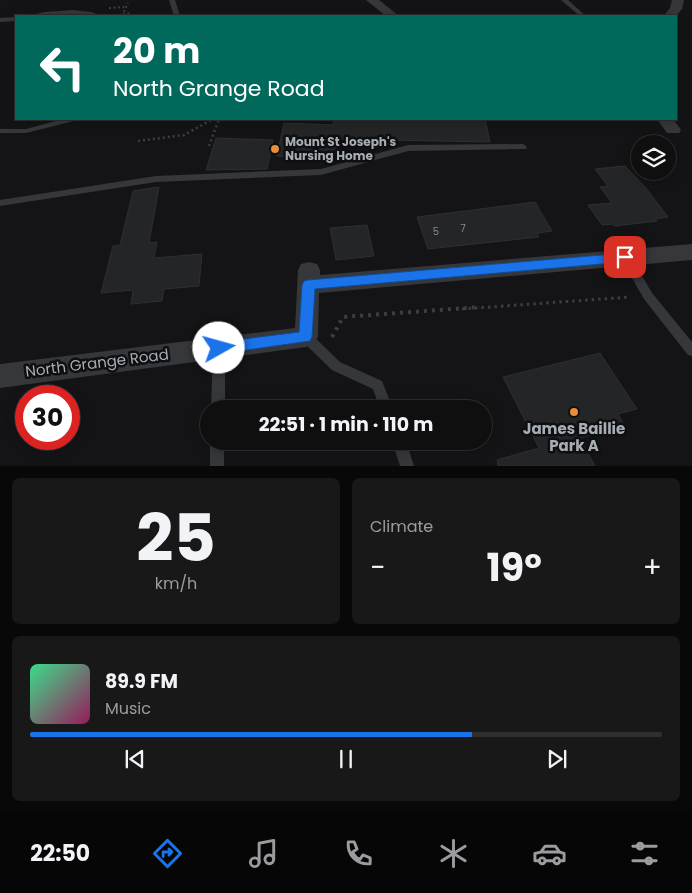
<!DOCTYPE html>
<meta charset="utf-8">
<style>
:root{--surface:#0f0f10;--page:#181819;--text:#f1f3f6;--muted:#9b9c9f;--line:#2f2f30;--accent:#1a73e8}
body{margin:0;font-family:Poppins,sans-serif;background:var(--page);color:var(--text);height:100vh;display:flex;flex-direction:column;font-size:19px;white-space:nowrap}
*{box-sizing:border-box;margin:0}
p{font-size:16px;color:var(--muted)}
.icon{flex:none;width:28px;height:28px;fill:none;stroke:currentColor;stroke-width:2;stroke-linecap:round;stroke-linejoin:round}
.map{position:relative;height:466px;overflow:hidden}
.details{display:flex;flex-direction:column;gap:12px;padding:12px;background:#080809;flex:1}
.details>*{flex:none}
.top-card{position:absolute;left:15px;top:15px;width:662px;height:105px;border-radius:0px;box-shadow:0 2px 12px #0003,0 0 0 1px var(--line);background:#00695c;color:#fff;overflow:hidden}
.tools{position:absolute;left:631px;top:135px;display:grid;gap:10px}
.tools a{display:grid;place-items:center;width:45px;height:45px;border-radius:50%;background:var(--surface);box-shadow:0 2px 12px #0003,0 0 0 1px var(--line);font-size:25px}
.speed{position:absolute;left:15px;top:385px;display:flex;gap:10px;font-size:25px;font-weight:700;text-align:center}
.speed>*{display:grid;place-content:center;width:65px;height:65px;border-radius:50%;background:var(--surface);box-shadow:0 2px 12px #0003,0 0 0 1px var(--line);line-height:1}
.speed .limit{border:8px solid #d22;background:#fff;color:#111}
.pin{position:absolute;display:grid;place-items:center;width:42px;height:42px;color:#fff;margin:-21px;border-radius:10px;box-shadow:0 2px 8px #0006}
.me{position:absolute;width:55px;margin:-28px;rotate:83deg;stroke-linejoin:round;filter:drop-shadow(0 0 4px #0008)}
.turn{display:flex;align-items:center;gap:18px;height:105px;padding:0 15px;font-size:22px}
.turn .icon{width:65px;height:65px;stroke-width:2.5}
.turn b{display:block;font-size:35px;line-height:42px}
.big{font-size:38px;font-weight:700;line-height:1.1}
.details .card{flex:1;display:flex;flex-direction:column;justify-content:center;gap:8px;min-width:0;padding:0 18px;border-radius:8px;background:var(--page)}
.details .dial{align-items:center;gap:0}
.dial b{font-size:65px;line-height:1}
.song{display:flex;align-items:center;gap:15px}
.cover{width:60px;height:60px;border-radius:8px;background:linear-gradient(135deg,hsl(150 70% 55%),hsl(330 70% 35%))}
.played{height:5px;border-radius:2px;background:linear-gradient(90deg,var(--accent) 70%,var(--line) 70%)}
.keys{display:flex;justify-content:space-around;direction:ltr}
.heat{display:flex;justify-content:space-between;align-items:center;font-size:28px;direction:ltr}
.details .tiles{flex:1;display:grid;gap:12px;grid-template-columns:1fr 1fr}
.card:last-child{grid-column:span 2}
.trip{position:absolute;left:200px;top:400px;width:292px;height:50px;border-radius:25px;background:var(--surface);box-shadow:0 2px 12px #0003,0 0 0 1px var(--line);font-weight:700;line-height:50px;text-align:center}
.tabs{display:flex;height:80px;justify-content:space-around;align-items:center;background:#060606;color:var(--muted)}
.tabs .icon{width:35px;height:35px}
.tabs .active{color:var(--accent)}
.tabs b{font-size:22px;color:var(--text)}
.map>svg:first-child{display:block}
.building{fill:#242527;stroke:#2e2f32}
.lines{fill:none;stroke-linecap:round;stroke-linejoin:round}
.path-far3{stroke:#3b3e41;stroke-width:2;stroke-dasharray:2 2.5;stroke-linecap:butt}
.path-far2{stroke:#3b3e41;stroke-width:2.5;stroke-dasharray:2 3;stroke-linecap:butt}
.path-far1{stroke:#3b3e41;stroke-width:3;stroke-dasharray:2.5 4;stroke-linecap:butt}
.path{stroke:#3b3e41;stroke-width:4;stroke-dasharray:3 5;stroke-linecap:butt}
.service{fill:#35373b;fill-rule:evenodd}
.minor{fill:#35373b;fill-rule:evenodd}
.route{fill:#1a73e8;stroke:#114b97}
.poi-dot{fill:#e98d39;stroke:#0f0f11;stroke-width:2}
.labels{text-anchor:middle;stroke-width:5;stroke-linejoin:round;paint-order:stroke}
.number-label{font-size:10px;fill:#868c92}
.poi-label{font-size:12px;font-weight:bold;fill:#a6aeb5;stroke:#0f0f11;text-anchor:start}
.near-street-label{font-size:15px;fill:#a6aeb5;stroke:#0f0f11}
.near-poi-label{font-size:15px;font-weight:bold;fill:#a6aeb5;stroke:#0f0f11}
</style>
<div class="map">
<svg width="692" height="466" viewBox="0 0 692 466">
<rect width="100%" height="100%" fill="#141416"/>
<g class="building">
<polygon points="334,119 485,119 490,142 338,139 337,158 277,156 284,123 333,125"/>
<polygon points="216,138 273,140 267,169 206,170"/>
<polygon points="625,166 645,187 668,217 655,219 657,221 615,226 613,224 602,225 588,205 612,203 600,187 608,186 595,169"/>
<polygon points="159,187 149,243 157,242 154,258 202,254 199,286 164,289 162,301 131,304 133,290 101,293 113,246 120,245 133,191"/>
<polygon points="535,202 552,231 537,233 539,237 428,249 417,217"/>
<polygon points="367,225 374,256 336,260 330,228"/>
<polygon points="600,353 637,409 618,414 624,425 580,438 595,466 498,466 497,460 539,448 503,377"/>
</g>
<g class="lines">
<g class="path-far3">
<polyline points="109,8 126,7"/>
<polyline points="123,14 132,13"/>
<polyline points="122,16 128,3"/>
</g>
<g class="path-far2">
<polyline points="138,141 184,135 213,119"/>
<polyline points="209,146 219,119"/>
</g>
<polyline class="path-far1" points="462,309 630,297"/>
<polyline class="path" points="332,337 343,317 480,307"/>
<g class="service">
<polygon points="169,0 175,0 180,16 174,16"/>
<polygon points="561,0 568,0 586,16 580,16"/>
<polygon points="73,10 91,12 102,16 64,14 25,16 45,12"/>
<polygon points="16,17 16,21 0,22 0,18"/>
<polygon points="63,119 75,119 74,121 26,133 0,133 0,129 26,129"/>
<polygon points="523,144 527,147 526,149 408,151 321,175 156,182 0,206 0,200 156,176 321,169 408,145"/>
<polygon points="625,253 629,254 652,293 692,342 692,356 688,355 644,299 620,257 621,254"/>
<polygon points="306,332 310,333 340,362 382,381 393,409 380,409 373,389 332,370 302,341 300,337 302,333"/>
<polygon points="219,343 223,344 225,348 225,409 211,409 213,348 215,344"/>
<rect x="210" y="441" width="14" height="25"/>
<polygon points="392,441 406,441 414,466 400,466"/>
</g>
<g class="minor">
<polygon points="366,0 379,0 399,16 386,16"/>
<polygon points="672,0 684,0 682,9 676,16 664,16 670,8"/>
<polygon points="657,119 673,119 681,130 679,133 667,133"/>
<polygon points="692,244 692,260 319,293 318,337 314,344 306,347 0,388 0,364 295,328 298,270 301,264 309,262 317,264 320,270 320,275"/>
</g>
</g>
<polygon class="route" points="625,253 631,257 625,262 315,289 312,337 310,341 219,354 214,352 212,348 214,344 219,342 299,332 302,285 304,281 308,280"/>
<g class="poi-dot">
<circle cx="275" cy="149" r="5"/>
<circle cx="574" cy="412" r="5"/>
</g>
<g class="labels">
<g class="number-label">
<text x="463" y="232">7</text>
<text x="436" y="235">5</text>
</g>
<g class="poi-label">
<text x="285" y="146">Mount St Joseph's<tspan x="285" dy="14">Nursing Home</tspan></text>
</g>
<g class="near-street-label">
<text transform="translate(97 363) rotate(-7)" y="5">North Grange Road</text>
</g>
<g class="near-poi-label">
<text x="574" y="434">James Baillie<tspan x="574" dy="17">Park A</tspan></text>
</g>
</g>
</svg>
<div class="tools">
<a><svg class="icon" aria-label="layers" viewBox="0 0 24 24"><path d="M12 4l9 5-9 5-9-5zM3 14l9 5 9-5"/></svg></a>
</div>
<div class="speed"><div class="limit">30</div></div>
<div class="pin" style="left:625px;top:257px;background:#d93025"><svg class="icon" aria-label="arrive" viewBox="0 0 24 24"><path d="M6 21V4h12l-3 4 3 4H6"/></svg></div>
<svg class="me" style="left:219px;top:348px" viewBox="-20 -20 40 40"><circle r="19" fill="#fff"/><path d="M0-13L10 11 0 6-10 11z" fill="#1a73e8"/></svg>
<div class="trip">22:51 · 1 min · 110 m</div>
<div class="top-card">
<div class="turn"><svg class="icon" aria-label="left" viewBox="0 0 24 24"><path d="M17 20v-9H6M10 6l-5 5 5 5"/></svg><div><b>20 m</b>North Grange Road</div></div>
</div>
</div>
<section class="details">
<div class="tiles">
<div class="card dial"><b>25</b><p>km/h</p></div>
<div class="card"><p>Climate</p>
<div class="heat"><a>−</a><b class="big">19°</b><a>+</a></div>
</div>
<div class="card">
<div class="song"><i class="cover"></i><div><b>89.9 FM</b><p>Music</p></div></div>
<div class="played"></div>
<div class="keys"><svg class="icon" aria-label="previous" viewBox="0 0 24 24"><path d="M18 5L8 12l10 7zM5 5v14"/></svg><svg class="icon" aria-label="pause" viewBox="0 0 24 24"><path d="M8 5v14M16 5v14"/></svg><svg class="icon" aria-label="next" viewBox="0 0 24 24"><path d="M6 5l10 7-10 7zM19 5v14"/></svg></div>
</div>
</div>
</section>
<nav class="tabs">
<b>22:50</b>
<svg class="icon active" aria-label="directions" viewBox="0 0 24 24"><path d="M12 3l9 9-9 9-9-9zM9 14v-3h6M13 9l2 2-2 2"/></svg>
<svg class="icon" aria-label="music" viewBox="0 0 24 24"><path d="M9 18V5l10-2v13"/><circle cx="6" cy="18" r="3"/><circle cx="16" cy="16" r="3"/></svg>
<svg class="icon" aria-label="phone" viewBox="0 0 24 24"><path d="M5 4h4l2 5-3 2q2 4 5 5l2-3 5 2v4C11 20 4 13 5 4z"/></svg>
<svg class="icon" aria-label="climate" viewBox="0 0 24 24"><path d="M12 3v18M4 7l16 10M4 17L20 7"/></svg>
<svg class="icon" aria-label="car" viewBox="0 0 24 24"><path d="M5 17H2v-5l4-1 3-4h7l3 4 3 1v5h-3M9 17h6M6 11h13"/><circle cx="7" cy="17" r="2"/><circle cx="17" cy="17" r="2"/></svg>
<svg class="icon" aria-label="filters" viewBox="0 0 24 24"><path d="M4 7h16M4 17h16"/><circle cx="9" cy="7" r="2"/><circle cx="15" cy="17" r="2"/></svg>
</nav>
